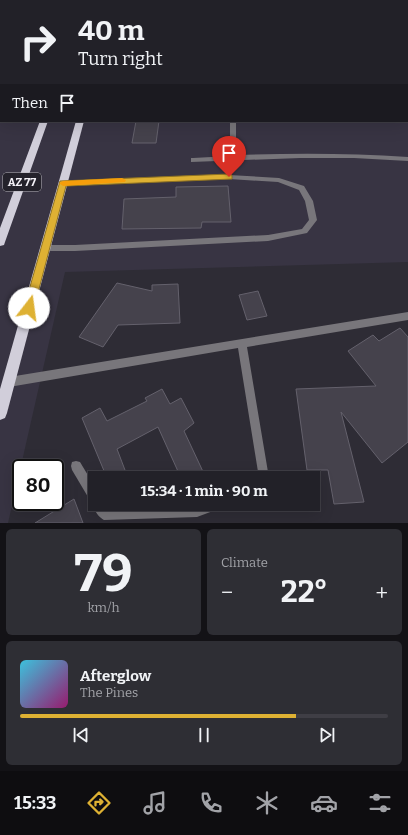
<!DOCTYPE html>
<meta charset="utf-8">
<style>
:root{--surface:#222128;--page:#2e2e34;--text:#f1f3f6;--muted:#a2a3a8;--line:#3f3e45;--accent:#deb133}
body{margin:0;font-family:Bitter,serif;background:var(--page);color:var(--text);height:100vh;display:flex;flex-direction:column;font-size:15px;white-space:nowrap}
*{box-sizing:border-box;margin:0}
p{font-size:13px;color:var(--muted)}
.icon{flex:none;width:22px;height:22px;fill:none;stroke:currentColor;stroke-width:2;stroke-linecap:round;stroke-linejoin:round}
.map{position:relative;height:523px;overflow:hidden}
.details{display:flex;flex-direction:column;gap:6px;padding:6px;background:#131216;flex:1}
.details>*{flex:none}
.guide{position:absolute;left:0px;top:0px;width:408px;height:122px;box-shadow:0 4px 16px #0002,0 0 0 1px var(--line);background:#222128;color:var(--text);overflow:hidden}
.speed{position:absolute;left:12px;top:459px;display:flex;gap:8px;font-size:20px;font-weight:700;text-align:center}
.speed>*{display:grid;place-content:center;width:52px;height:52px;border-radius:50%;background:var(--surface);box-shadow:0 4px 16px #0002,0 0 0 1px var(--line);line-height:1}
.speed .limit{border:2px solid #111;border-radius:6px;background:#fff;color:#111}
.pin{position:absolute;display:grid;place-items:center;width:34px;height:34px;color:#fff;margin:-41px -17px;border-radius:50% 50% 50% 0;rotate:-45deg;box-shadow:0 0 4px #0007}
.pin .icon{rotate:45deg}
.me{position:absolute;width:44px;margin:-22px;rotate:15deg;stroke-linejoin:round;filter:drop-shadow(0 0 3px #0008)}
.turn{display:flex;align-items:center;gap:14px;height:84px;padding:0 12px;font-size:18px}
.turn .icon{width:52px;height:52px;stroke-width:2.5}
.turn b{display:block;font-size:28px;line-height:34px}
.then{display:flex;align-items:center;height:38px;padding:0 12px;background:#0003;gap:8px;font-size:15px}
.big{font-size:30px;font-weight:700;line-height:1.1}
.details .widget{flex:1;display:flex;flex-direction:column;justify-content:center;gap:6px;min-width:0;padding:0 14px;border-radius:6px;background:var(--page)}
.details .dial{align-items:center;gap:0}
.dial b{font-size:52px;line-height:1}
.song{display:flex;align-items:center;gap:12px}
.cover{width:48px;height:48px;border-radius:6px;background:linear-gradient(135deg,hsl(190 70% 55%),hsl(320 70% 35%))}
.played{height:4px;border-radius:2px;background:linear-gradient(90deg,var(--accent) 75%,var(--line) 75%)}
.keys{display:flex;justify-content:space-around;direction:ltr}
.heat{display:flex;justify-content:space-between;align-items:center;font-size:22px;direction:ltr}
.details .tiles{flex:1;display:grid;gap:6px;grid-template-columns:1fr 1fr}
.widget:last-child{grid-column:span 2}
.trip{position:absolute;left:88px;top:471px;width:232px;height:40px;border-radius:0px;background:var(--surface);box-shadow:0 4px 16px #0002,0 0 0 1px var(--line);font-weight:700;line-height:40px;text-align:center}
.tab-bar{display:flex;height:64px;justify-content:space-around;align-items:center;background:#0e0d10;color:var(--muted)}
.tab-bar .icon{width:28px;height:28px}
.tab-bar .on{color:var(--accent)}
.tab-bar b{font-size:18px;color:var(--text)}
.map>svg:first-child{display:block}
.built{fill:#383443}
.building{fill:#45424c;stroke:#64616c}
.lines{fill:none;stroke-linecap:round;stroke-linejoin:round}
.service{fill:#78767b;fill-rule:evenodd}
.trunk{fill:#d1ceda;fill-rule:evenodd}
.route{fill:#deb133;stroke:#907321}
.slow{fill:#f59e0b}
.labels{text-anchor:middle;stroke-width:4;stroke-linejoin:round;paint-order:stroke}
.shield{fill:#24222b;stroke:#b6b4ba;stroke-width:1}
.shield-label{font-size:11px;font-weight:bold;fill:#f4f2f8}
</style>
<div class="map">
<svg width="408" height="523" viewBox="0 0 408 523">
<rect width="100%" height="100%" fill="#2e2c35"/>
<polygon class="built" points="0,0 314,1 1,1 1,121 407,121 408,25 408,262 65,272 8,523 0,523"/>
<g class="building">
<polygon points="136,121 159,121 156,143 132,143"/>
<polygon points="228,186 231,222 202,222 201,228 122,229 124,199 176,197 176,187"/>
<polygon points="117,283 152,291 152,285 178,284 180,323 118,325 103,347 79,337"/>
<polygon points="258,291 267,316 247,320 239,295"/>
<polygon points="400,328 408,337 408,442 382,463 341,412 364,502 334,504 328,470 307,470 296,389 376,386 348,351 373,335 379,341"/>
<polygon points="162,389 170,404 181,398 194,423 184,431 206,478 181,478 158,427 117,449 128,478 107,478 82,418 100,408 107,421 147,401 145,398"/>
<polygon points="74,499 83,523 35,523"/>
</g>
<g class="lines">
<g class="service">
<polygon points="23,0 28,0 23,1"/>
<rect x="140" y="0" width="4" height="1"/>
<rect x="373" y="0" width="4" height="1"/>
<rect x="0" y="4" width="1" height="2"/>
<rect x="407" y="19" width="1" height="2"/>
<rect x="0" y="24" width="1" height="2"/>
<polygon points="1,73 1,78 0,79 0,74"/>
<rect x="407" y="112" width="1" height="5"/>
<path d="M 230,121 L 236,121 L 236,155 C 294,153 351,153 408,157 L 408,161 L 354,158 L 300,158 L 191,162 L 191,158 L 193,158 L 230,156 Z"/>
<polygon points="229,175 279,178 304,186 313,201 317,220 307,233 268,241 75,251 45,251 41,248 45,245 75,245 268,235 302,229 309,220 305,201 299,190 278,182 229,179 63,185 60,183 63,181"/>
<polygon points="408,312 408,320 247,347 269,478 259,478 238,348 9,387 6,385 4,382 6,379 9,377"/>
<path d="M 76,461 L 80,462 L 95,487 L 95,504 L 104,504 L 107,508 L 223,504 L 221,508 L 197,517 L 104,520 C 98,517 93,509 93,503 L 91,502 L 72,470 L 71,466 L 72,462 Z"/>
</g>
<g class="trunk">
<rect x="79" y="0" width="6" height="1"/>
<rect x="106" y="0" width="6" height="1"/>
<polygon points="40,121 48,121 5,242 4,245 0,246 0,228"/>
<polygon points="76,121 84,121 7,413 5,418 0,420 0,389"/>
</g>
</g>
<polygon class="route" points="229,174 232,175 232,179 66,186 34,308 32,310 29,312 26,310 24,308 60,181"/>
<polygon class="slow" points="122,178 126,180 125,182 63,186 59,183 63,181"/>
<g class="labels">
<rect class="shield" x="3" y="173" width="38" height="18" rx="3"/>
<g class="shield-label">
<text x="22" y="186">AZ 77</text>
</g>
</g>
</svg>
<div class="speed"><div class="limit">80</div></div>
<div class="pin" style="left:229px;top:177px;background:#d93025"><svg class="icon" aria-label="arrive" viewBox="0 0 24 24"><path d="M6 21V4h12l-3 4 3 4H6"/></svg></div>
<svg class="me" style="left:29px;top:308px" viewBox="-20 -20 40 40"><circle r="19" fill="#fff"/><path d="M0-13L10 11 0 6-10 11z" fill="#deb133"/></svg>
<div class="trip">15:34 · 1 min · 90 m</div>
<div class="guide">
<div class="turn"><svg class="icon" aria-label="right" viewBox="0 0 24 24"><path d="M7 20v-9h11M14 6l5 5-5 5"/></svg><div><b>40 m</b>Turn right</div></div>
<div class="then">Then<svg class="icon" aria-label="arrive" viewBox="0 0 24 24"><path d="M6 21V4h12l-3 4 3 4H6"/></svg></div>
</div>
</div>
<section class="details">
<div class="tiles">
<div class="widget dial"><b>79</b><p>km/h</p></div>
<div class="widget"><p>Climate</p>
<div class="heat"><a>−</a><b class="big">22°</b><a>+</a></div>
</div>
<div class="widget">
<div class="song"><i class="cover"></i><div><b>Afterglow</b><p>The Pines</p></div></div>
<div class="played"></div>
<div class="keys"><svg class="icon" aria-label="previous" viewBox="0 0 24 24"><path d="M18 5L8 12l10 7zM5 5v14"/></svg><svg class="icon" aria-label="pause" viewBox="0 0 24 24"><path d="M8 5v14M16 5v14"/></svg><svg class="icon" aria-label="next" viewBox="0 0 24 24"><path d="M6 5l10 7-10 7zM19 5v14"/></svg></div>
</div>
</div>
</section>
<nav class="tab-bar">
<b>15:33</b>
<svg class="icon on" aria-label="directions" viewBox="0 0 24 24"><path d="M12 3l9 9-9 9-9-9zM9 14v-3h6M13 9l2 2-2 2"/></svg>
<svg class="icon" aria-label="music" viewBox="0 0 24 24"><path d="M9 18V5l10-2v13"/><circle cx="6" cy="18" r="3"/><circle cx="16" cy="16" r="3"/></svg>
<svg class="icon" aria-label="phone" viewBox="0 0 24 24"><path d="M5 4h4l2 5-3 2q2 4 5 5l2-3 5 2v4C11 20 4 13 5 4z"/></svg>
<svg class="icon" aria-label="climate" viewBox="0 0 24 24"><path d="M12 3v18M4 7l16 10M4 17L20 7"/></svg>
<svg class="icon" aria-label="car" viewBox="0 0 24 24"><path d="M5 17H2v-5l4-1 3-4h7l3 4 3 1v5h-3M9 17h6M6 11h13"/><circle cx="7" cy="17" r="2"/><circle cx="17" cy="17" r="2"/></svg>
<svg class="icon" aria-label="filters" viewBox="0 0 24 24"><path d="M4 7h16M4 17h16"/><circle cx="9" cy="7" r="2"/><circle cx="15" cy="17" r="2"/></svg>
</nav>
